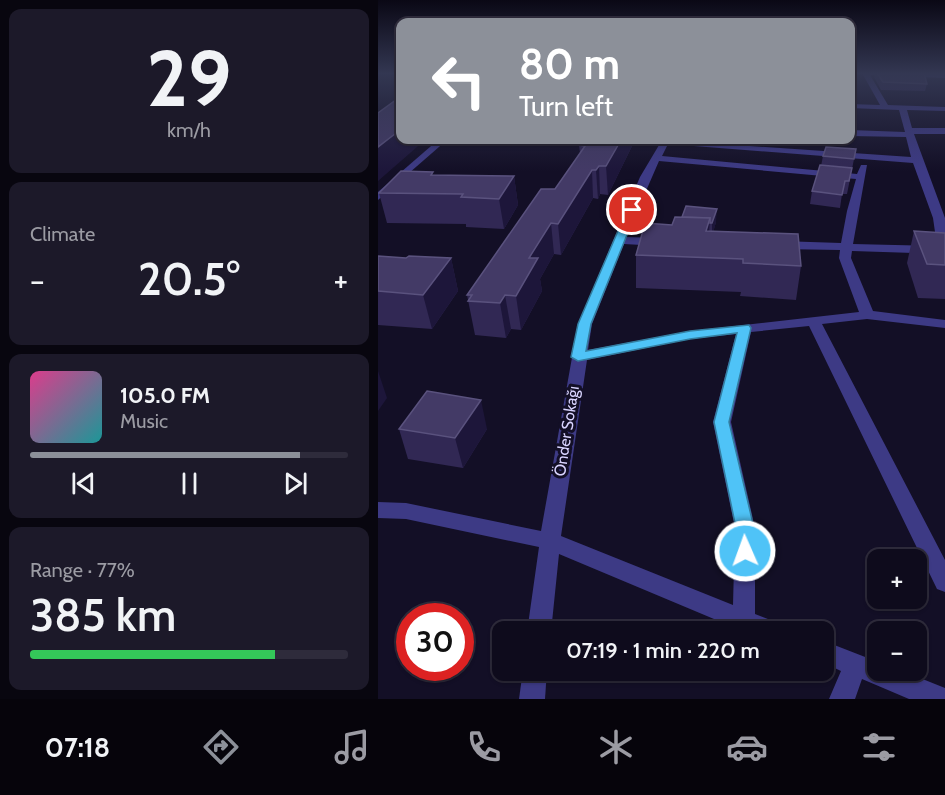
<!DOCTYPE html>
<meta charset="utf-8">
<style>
:root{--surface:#0e0b1c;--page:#1c1929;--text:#f1f3f6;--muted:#9b9ba3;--line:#2e2b3b;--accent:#8c9099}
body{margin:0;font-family:Cabin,sans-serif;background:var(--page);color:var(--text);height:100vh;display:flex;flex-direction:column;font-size:22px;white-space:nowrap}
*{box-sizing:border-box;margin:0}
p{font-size:20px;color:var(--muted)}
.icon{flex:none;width:33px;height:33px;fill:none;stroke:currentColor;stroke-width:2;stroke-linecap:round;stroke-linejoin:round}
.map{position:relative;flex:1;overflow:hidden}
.side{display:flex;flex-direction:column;gap:9px;padding:9px;background:#08060f;width:378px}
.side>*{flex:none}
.banner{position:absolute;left:18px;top:18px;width:459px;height:126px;border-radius:12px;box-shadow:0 2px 4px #0004,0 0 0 2px var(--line);background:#8c9099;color:#fff;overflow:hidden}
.controls{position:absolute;left:489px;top:549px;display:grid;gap:12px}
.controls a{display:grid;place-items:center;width:60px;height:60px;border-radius:12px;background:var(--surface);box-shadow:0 2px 4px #0004,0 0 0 2px var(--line);font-size:30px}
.speed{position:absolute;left:18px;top:603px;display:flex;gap:12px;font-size:30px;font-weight:700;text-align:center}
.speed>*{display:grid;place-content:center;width:78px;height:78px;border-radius:50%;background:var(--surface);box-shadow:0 2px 4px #0004,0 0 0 2px var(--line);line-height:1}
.speed .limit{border:9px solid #d22;background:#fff;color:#111}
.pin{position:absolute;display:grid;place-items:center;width:51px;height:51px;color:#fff;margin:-26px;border:3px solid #fff;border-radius:50%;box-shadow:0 2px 6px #0007}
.me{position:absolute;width:66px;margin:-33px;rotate:358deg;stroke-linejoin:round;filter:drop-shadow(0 0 4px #0008)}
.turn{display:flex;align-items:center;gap:21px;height:126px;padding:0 24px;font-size:27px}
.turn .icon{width:78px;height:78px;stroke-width:2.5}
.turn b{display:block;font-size:42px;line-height:51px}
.big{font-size:45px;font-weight:600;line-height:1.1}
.side .tile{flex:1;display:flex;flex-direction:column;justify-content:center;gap:9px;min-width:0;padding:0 21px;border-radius:12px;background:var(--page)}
.side .dial{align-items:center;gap:0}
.dial b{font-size:78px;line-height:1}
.song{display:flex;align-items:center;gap:18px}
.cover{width:72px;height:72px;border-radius:9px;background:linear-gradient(135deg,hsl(330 70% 55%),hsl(180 70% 35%))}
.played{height:6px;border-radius:3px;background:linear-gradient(90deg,var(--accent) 85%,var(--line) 85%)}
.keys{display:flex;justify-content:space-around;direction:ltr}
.heat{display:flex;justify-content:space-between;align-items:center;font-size:33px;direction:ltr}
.charge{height:9px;border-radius:4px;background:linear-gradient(90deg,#34c759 77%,var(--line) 0)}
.trip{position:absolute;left:114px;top:621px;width:342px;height:60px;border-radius:12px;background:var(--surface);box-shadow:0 2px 4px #0004,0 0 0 2px var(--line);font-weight:600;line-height:60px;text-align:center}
.tabs{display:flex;height:96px;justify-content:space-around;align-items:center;background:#06040b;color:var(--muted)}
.tabs .icon{width:42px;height:42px}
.tabs .active{color:var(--accent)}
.tabs b{font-size:27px;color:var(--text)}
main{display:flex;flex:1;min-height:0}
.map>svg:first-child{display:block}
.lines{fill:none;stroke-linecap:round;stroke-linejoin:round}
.minor{fill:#3d3a85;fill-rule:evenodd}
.wall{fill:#312854}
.shaded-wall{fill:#1d163a}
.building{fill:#433a66;stroke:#5a527e;stroke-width:1.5}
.route{fill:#4fc3f7;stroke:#337fa1;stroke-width:1.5}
.labels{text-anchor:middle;stroke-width:6;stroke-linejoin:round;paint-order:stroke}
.street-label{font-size:16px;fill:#d9d4ff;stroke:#130f26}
</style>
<main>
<section class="side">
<div class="tile dial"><b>29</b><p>km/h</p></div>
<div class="tile"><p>Climate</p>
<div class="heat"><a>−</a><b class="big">20.5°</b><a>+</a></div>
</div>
<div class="tile">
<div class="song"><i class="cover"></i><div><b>105.0 FM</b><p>Music</p></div></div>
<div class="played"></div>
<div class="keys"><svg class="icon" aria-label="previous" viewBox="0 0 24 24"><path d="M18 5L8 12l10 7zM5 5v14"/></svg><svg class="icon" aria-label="pause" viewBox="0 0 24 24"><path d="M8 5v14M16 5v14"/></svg><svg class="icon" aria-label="next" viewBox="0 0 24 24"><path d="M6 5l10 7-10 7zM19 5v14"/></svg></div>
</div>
<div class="tile"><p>Range · 77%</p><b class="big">385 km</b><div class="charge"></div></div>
</section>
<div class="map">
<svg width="567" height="699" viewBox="0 0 567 699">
<rect width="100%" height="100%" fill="#130f26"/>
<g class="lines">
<g class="minor">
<path d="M 484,73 L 567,74 L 567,78 L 492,75 L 510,105 L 567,107 L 567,111 L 529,110 L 534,128 L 567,128 L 567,134 L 536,134 L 567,218 L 567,254 L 474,251 L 473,258 L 495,311 L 567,320 L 567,328 L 489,319 L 444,324 L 567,560 L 567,592 L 559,589 L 431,326 L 373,332 L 353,422 L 377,528 L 377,614 L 403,624 L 406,632 L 367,632 L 181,554 L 173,632 L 149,632 L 161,547 L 28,519 L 0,518 L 0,502 L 28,503 L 163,531 L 200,324 L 262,177 L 284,140 L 533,157 L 528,137 L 472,136 L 472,130 L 527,132 L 521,110 L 472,108 L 472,104 L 502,105 ZM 290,144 L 535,163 L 555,218 L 559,246 L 475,244 L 489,165 L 483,165 L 479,174 L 284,156 ZM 281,161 L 478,179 L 469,211 L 463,243 L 402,241 L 396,245 L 402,249 L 462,250 L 461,258 L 481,312 L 312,331 L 210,350 L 214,324 L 246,244 L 282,246 L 288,242 L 282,238 L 248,237 ZM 358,334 L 335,422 L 357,528 L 355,605 L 183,536 L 209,360 L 312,339 Z"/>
<polygon points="60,140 69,140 0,200 0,192"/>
<polygon points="446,641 500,662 500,670 522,670 567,688 567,699 531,699 484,679 477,699 451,699 463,671 446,663"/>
<polygon points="145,670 169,670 167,699 141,699"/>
</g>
</g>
<g class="wall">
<polygon points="497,73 546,73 549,84 547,91 503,90 496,77"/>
<polygon points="257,140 230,195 222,194 220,199 215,198 183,255 176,254 162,279 164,291 143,330 133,329 128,338 97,335 89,295 177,189 202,153 201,145"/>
<polygon points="478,149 469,194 464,194 462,208 432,204 434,191 443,166 445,156"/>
<polygon points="56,175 136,176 140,205 126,229 88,227 88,224 9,223 1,193"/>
<polygon points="338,222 335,232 423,266 418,300 362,296 363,292 258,288 258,255 294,225"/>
<polygon points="536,231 567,233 567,299 540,298 529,263"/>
<polygon points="0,256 28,258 73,258 80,291 54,329 0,325"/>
<polygon points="21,429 109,429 85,468 30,459"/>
</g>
<g class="shaded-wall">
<polygon points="22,130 22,140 47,140 0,181 0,147"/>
<polygon points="243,140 257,140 230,195 228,166"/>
<polygon points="221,166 222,194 220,199 218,170"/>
<polygon points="214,170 215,198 183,255 180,224"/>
<polygon points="136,176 140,205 126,229 121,199"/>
<polygon points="339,209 338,222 334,237 334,223"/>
<polygon points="332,218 330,249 328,231"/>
<polygon points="173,223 176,254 162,279 164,291 143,330 138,296 151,258"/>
<polygon points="73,258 80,291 54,329 45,295"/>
<polygon points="127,295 133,329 128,338 122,303"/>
<polygon points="0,371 9,398 0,411"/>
<polygon points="103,400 109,429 85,468 77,438"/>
</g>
<g class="building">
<polygon points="499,73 546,73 549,84 505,82"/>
<polygon points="22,97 22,130 0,147 0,113"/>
<polygon points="206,140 243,140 228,166 221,166 218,170 214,170 180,224 173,223 151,258 160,258 138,296 127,295 122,303 90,301 94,295 89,295 163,189 177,189 207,146 201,145"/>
<polygon points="448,147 478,149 476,159 445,156"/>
<polygon points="442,165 474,168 471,181 467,181 464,195 434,191"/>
<polygon points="23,171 55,172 53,175 136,176 121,199 83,197 85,194 1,193"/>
<polygon points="308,206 339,209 334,223 332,223 332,218 304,217"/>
<polygon points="297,217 332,218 328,231 420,234 423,266 365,263 365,259 258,255 267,223 294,225"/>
<polygon points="536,231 567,233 567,265 549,264"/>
<polygon points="0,256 28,258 31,256 73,258 45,295 0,291"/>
<polygon points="49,391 103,400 77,438 21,429"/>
</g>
<linearGradient id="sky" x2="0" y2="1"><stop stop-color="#0a0815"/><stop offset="0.43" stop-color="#333752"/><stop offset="1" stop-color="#333752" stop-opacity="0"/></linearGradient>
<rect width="567" height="171" fill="url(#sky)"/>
<polygon class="route" points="254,207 259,210 213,324 208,351 312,331 371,325 373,328 351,422 376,528 376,551 373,557 367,559 360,557 357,551 358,528 336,422 359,333 312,339 200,361 193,357 200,324 249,210"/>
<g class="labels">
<g class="street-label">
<text transform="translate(188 431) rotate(-81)" y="6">Önder Sokağı</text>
</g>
</g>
</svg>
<div class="controls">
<a>+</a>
<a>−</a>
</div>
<div class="speed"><div class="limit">30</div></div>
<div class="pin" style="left:254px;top:210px;background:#d93025"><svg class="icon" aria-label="arrive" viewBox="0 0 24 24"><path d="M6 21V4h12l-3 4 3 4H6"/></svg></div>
<svg class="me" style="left:367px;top:551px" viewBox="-20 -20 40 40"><circle r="17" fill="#4fc3f7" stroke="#fff" stroke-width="3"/><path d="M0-11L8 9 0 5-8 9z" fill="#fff"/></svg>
<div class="trip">07:19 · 1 min · 220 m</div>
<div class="banner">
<div class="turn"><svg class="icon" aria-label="left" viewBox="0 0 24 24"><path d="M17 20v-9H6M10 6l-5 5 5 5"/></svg><div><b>80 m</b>Turn left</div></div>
</div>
</div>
</main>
<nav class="tabs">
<b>07:18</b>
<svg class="icon active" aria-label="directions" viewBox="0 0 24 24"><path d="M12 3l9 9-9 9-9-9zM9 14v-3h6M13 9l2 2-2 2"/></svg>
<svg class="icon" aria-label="music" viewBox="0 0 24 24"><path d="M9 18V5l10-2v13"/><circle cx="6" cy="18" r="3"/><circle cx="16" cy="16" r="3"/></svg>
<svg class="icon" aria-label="phone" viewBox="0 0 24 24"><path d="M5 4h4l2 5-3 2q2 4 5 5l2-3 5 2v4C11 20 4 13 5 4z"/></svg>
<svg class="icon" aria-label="climate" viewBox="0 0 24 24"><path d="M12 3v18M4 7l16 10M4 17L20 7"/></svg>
<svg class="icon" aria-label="car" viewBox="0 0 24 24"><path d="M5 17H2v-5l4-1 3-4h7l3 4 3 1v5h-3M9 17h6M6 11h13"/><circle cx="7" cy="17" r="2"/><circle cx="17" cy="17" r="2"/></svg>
<svg class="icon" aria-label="filters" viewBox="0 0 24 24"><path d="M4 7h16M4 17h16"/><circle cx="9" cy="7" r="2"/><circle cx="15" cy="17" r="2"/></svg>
</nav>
